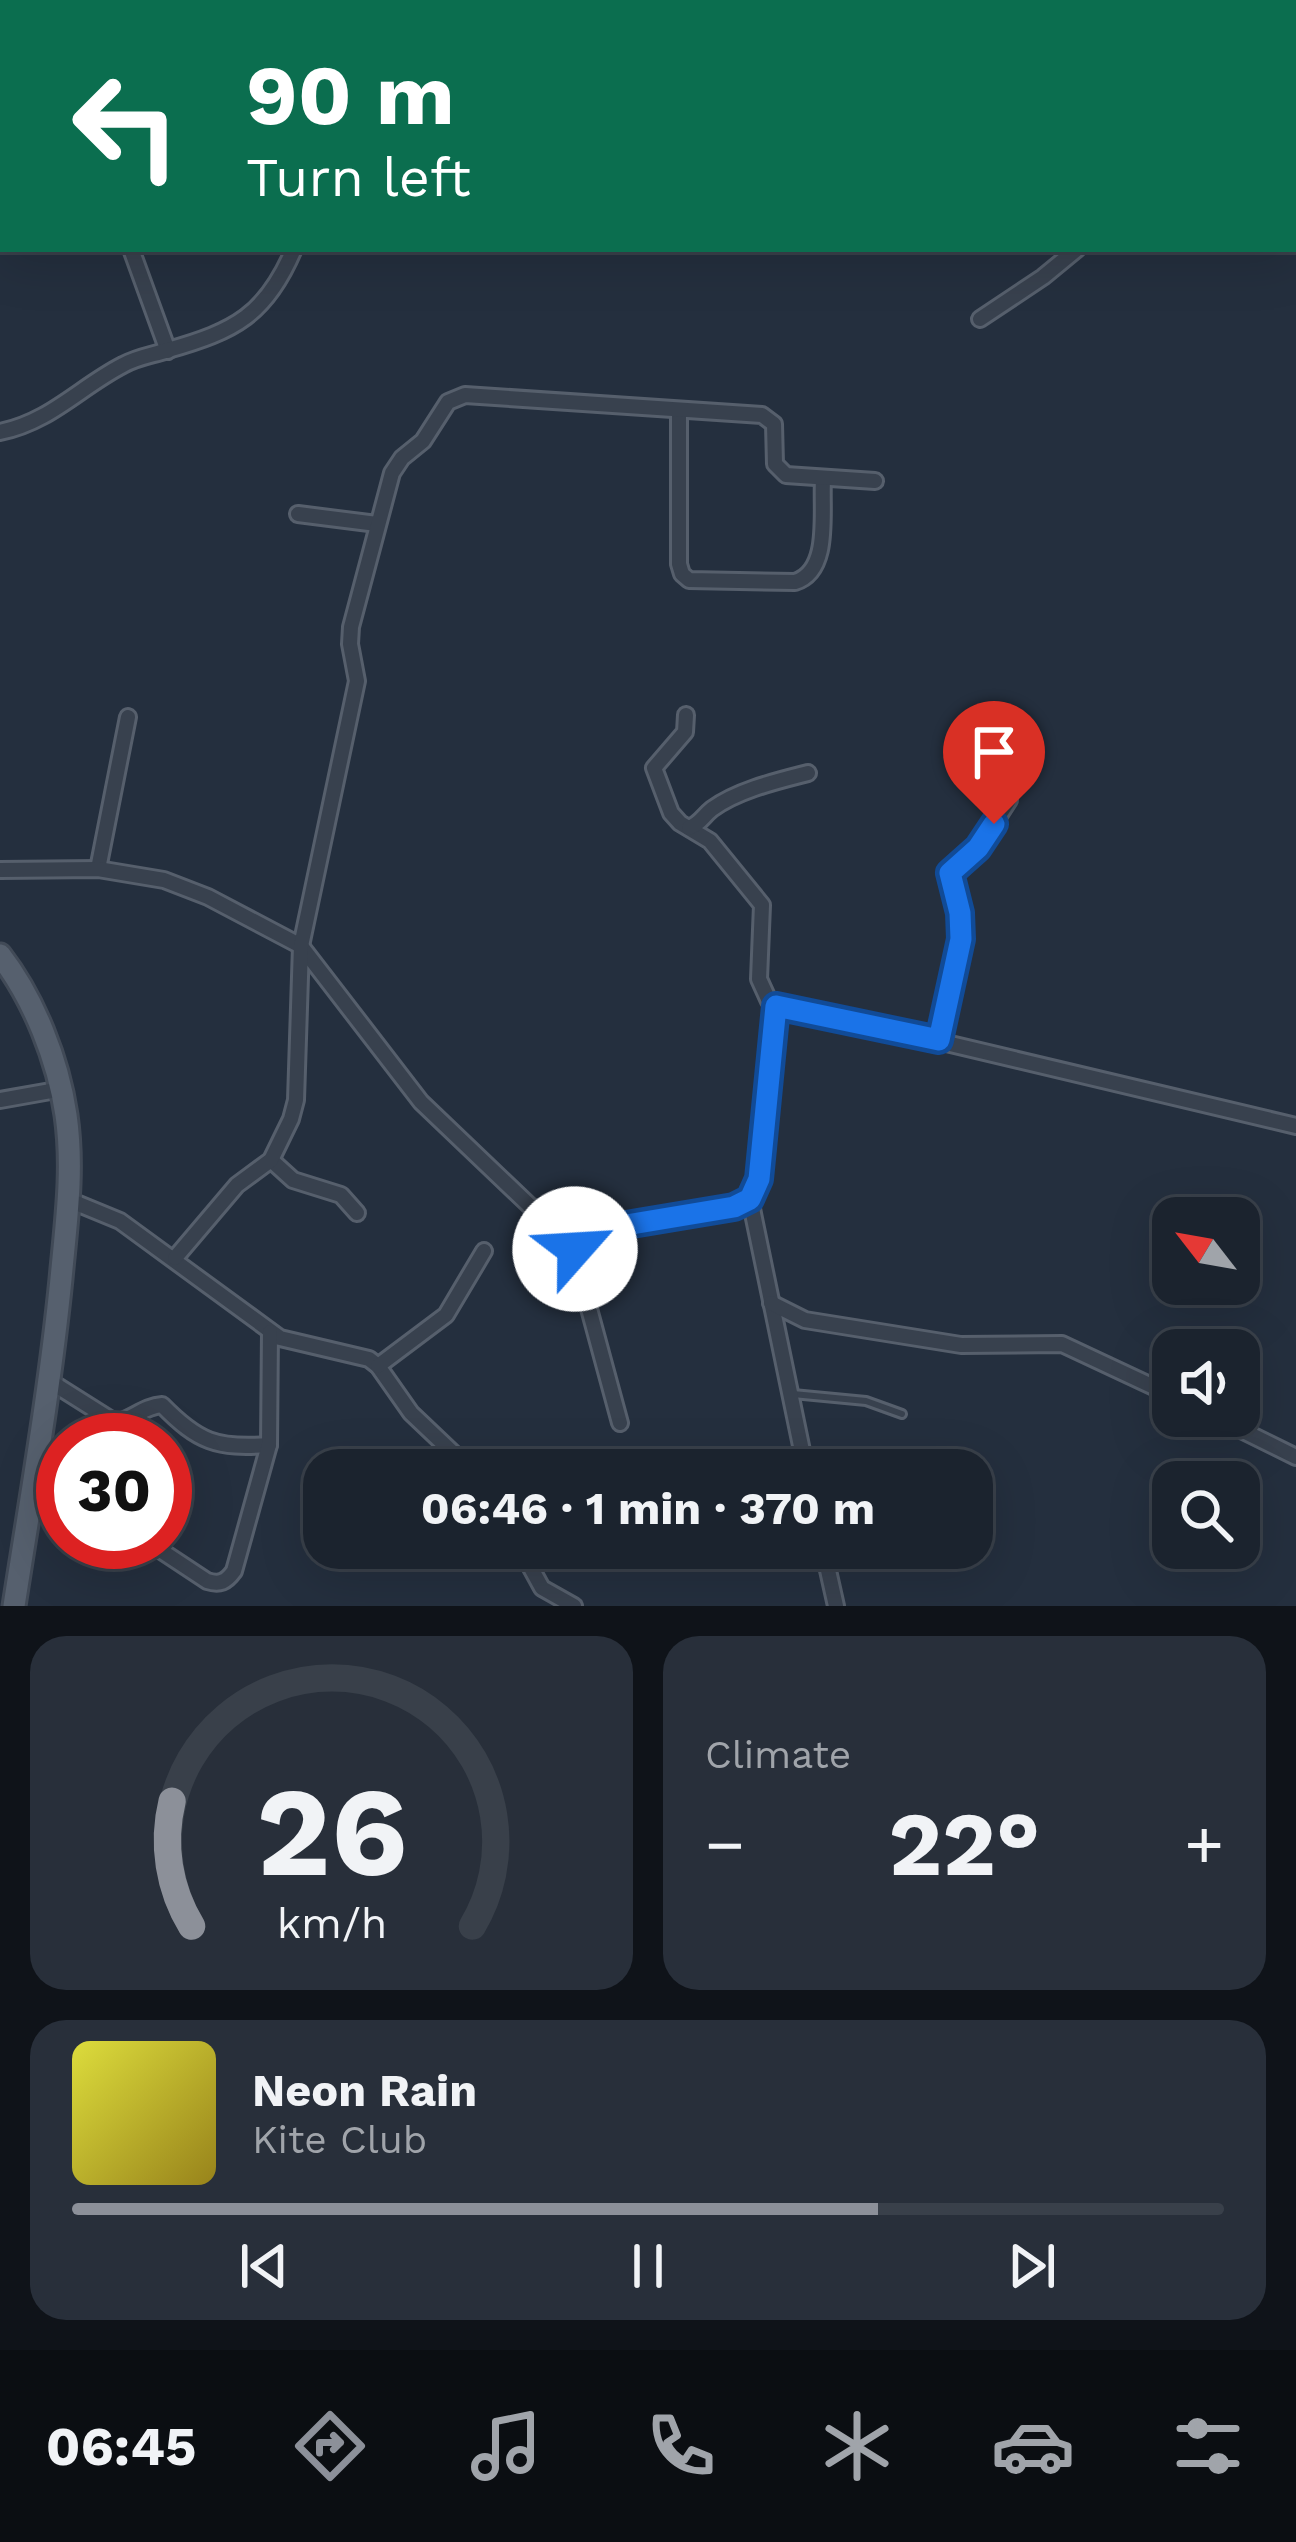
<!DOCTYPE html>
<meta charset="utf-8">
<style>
:root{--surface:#1b232e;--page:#282f3a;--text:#f1f3f6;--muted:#a0a4aa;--line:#39404a;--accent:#8c9099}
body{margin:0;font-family:"Work Sans",sans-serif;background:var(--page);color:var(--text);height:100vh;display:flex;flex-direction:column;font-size:45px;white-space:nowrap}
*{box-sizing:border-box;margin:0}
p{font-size:39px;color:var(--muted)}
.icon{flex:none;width:66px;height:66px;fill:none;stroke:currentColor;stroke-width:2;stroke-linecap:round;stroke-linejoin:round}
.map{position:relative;height:1606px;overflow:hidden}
.drawer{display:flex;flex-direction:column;gap:30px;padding:30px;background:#0f1319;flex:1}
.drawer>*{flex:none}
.hud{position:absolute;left:0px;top:0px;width:1296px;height:252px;box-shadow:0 12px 48px #0002,0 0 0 3px var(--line);background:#0b6e4f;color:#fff;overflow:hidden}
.needle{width:78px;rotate:301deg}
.controls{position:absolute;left:1152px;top:1197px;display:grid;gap:24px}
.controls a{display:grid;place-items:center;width:108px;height:108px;border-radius:24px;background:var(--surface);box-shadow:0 12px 48px #0002,0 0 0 3px var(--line);font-size:60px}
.speed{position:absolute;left:36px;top:1413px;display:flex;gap:24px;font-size:60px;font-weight:700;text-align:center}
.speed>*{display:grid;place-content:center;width:156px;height:156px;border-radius:50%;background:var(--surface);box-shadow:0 12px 48px #0002,0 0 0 3px var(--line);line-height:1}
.speed .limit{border:18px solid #d22;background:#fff;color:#111}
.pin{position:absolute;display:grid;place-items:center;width:102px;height:102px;color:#fff;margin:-123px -51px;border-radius:50% 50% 50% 0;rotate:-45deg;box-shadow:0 0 12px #0007}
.pin .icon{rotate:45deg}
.me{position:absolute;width:132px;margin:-66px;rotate:64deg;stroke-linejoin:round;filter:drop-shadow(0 0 9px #0008)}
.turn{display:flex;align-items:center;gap:42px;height:252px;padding:0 48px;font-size:54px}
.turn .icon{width:156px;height:156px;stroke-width:2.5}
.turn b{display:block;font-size:84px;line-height:102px}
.big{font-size:90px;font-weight:700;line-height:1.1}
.drawer .card{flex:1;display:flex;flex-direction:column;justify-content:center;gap:18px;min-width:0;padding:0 42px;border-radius:36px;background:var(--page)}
.drawer .dial{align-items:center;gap:0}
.dial svg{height:312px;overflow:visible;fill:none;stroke:var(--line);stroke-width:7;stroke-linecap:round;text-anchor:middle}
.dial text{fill:var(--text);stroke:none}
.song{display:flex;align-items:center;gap:36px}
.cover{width:144px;height:144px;border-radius:18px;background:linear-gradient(135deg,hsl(60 70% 55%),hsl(50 70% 35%))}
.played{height:12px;border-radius:6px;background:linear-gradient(90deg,var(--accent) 70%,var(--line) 70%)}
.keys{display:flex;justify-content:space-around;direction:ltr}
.heat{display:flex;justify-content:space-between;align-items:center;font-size:66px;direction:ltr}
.drawer .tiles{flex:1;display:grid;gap:30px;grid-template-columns:1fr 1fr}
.card:last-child{grid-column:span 2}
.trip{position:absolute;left:303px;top:1449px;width:690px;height:120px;border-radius:36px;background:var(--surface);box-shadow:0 12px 48px #0002,0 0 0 3px var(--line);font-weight:700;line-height:120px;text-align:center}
.dock{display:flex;height:192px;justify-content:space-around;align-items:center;background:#0b0e12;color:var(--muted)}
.dock .icon{width:84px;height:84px}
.dock .current{color:var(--accent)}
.dock b{font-size:54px;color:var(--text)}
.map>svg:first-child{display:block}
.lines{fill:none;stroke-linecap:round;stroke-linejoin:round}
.service-casing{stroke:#565f6c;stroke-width:12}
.minor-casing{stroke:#565f6c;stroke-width:20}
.primary-casing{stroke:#414a57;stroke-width:27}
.service{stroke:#38414e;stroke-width:6}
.minor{stroke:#38414e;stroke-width:14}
.primary{stroke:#56606e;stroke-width:21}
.route-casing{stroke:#114b97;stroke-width:30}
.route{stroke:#1a73e8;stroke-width:21}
</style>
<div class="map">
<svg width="1296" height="1606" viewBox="0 0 1296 1606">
<rect width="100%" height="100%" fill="#242f3e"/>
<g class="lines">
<defs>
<polyline id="service" points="793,1394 866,1401 902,1414"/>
<g id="minor">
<polyline points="38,0 39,3"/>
<polyline points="1006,0 1010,3"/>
<polyline points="20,3 25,0"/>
<polyline points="424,3 426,0"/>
<polyline points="0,14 3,12"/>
<polyline points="0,150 3,148"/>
<polyline points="1293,235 1296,236"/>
<polyline points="131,249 168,351"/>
<polyline points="980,319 1043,277 1077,249"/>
<path d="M 679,411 L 679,564 L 682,574 L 689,580 L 795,582 C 831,571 821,512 823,480"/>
<path d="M 0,432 C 50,422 80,387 123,365 C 137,357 153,355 168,350 C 235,331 266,315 294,249"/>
<polyline points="298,514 377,524"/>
<polyline points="686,715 685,732 654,768 671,813 680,823 710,841 762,905 759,979 769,1001 1296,1126"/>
<path d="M 689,828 C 701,823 702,817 712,809 C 738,790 777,781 808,773"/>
<polyline points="98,869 128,717"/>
<polyline points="0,870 98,869 164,880 208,897 301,946 421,1102 575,1249"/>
<polyline points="939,1040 961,939 960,913 949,873 978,848 1009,800"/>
<polyline points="0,1100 62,1089"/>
<polyline points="271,1160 293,1180 341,1195 357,1213"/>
<polyline points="750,1199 806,1470"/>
<polyline points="69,1200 120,1221 280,1338 369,1359 378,1366 411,1413 471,1470"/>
<polyline points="175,1258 237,1185 271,1160 291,1119 296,1100 301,946 357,681 350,644 351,627 392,473 402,458 423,441 448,402 465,395 762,415 774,424 775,464 786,475 875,481"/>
<polyline points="771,1303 805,1320 961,1345 1062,1344 1173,1396"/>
<polyline points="378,1366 446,1315 484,1251"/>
<path d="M 51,1382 L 116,1423 C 132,1419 145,1406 162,1405 C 198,1442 217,1449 269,1445"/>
<polyline points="1213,1416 1296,1457"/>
<polyline points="620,1423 575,1257 576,1243 589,1231 740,1206 754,1195 759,1179 776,1006"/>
<polyline points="32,1486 63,1497"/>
<path d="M 148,1542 L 207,1581 C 220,1585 226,1582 234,1571 L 269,1445 L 270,1332"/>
<polyline points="520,1548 542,1588 574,1606"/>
<polyline points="823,1548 836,1606"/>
</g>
<path id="primary" d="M 0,955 C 34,999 58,1060 66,1115 C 74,1170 66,1224 61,1279 C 50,1389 31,1497 14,1606"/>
</defs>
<use href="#service" class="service-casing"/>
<use href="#minor" class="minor-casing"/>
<use href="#primary" class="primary-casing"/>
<use href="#service" class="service"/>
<use href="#minor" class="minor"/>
<use href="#primary" class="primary"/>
</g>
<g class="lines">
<defs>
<polyline id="route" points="575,1249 579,1238 590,1231 734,1207 750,1199 759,1179 776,1006 939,1040 961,939 960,913 950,873 978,848 994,824"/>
</defs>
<use href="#route" class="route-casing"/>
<use href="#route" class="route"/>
</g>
</svg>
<div class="controls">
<a><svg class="needle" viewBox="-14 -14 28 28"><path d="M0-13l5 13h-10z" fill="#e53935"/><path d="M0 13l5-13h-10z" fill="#a0a4aa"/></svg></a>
<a><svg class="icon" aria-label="sound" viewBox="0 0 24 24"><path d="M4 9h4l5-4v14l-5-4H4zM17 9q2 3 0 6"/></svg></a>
<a><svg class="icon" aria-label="search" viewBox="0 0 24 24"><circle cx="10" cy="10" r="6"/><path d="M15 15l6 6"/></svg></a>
</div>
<div class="speed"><div class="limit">30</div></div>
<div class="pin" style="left:994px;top:824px;background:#d93025"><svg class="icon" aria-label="arrive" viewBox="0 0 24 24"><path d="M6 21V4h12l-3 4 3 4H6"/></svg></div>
<svg class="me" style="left:575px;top:1249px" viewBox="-20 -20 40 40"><circle r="19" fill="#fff"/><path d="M0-13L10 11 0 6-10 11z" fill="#1a73e8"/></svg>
<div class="trip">06:46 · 1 min · 370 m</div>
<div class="hud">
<div class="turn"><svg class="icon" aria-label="left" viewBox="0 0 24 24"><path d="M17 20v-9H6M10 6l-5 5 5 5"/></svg><div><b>90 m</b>Turn left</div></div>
</div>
</div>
<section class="drawer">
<div class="tiles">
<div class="card dial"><svg viewBox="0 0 100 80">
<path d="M14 69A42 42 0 1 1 86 69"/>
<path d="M14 69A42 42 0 0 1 9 37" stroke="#8c9099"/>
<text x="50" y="56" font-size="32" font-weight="700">26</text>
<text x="50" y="72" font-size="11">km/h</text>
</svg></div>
<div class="card"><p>Climate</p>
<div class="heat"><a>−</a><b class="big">22°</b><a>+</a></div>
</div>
<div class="card">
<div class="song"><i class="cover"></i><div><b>Neon Rain</b><p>Kite Club</p></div></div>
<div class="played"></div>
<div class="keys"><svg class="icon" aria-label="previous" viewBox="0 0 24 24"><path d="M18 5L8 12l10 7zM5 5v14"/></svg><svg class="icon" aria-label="pause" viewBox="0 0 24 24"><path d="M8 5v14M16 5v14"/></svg><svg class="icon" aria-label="next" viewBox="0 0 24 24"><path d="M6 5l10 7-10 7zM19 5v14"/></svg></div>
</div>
</div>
</section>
<nav class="dock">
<b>06:45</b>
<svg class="icon current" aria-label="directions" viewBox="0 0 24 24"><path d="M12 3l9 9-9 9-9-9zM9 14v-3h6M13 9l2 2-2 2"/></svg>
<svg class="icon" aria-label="music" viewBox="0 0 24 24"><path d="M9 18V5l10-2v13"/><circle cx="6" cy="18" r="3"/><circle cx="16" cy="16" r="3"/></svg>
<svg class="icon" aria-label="phone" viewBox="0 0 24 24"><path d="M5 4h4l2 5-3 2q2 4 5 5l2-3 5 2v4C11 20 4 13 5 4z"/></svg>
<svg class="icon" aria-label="climate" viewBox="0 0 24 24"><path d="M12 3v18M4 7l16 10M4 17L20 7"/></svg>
<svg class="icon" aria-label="car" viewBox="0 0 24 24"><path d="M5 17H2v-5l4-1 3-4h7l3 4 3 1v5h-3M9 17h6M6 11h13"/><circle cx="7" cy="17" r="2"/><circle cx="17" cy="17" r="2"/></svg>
<svg class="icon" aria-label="filters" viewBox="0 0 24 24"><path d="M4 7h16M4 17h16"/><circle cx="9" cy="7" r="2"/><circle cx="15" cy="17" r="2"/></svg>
</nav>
